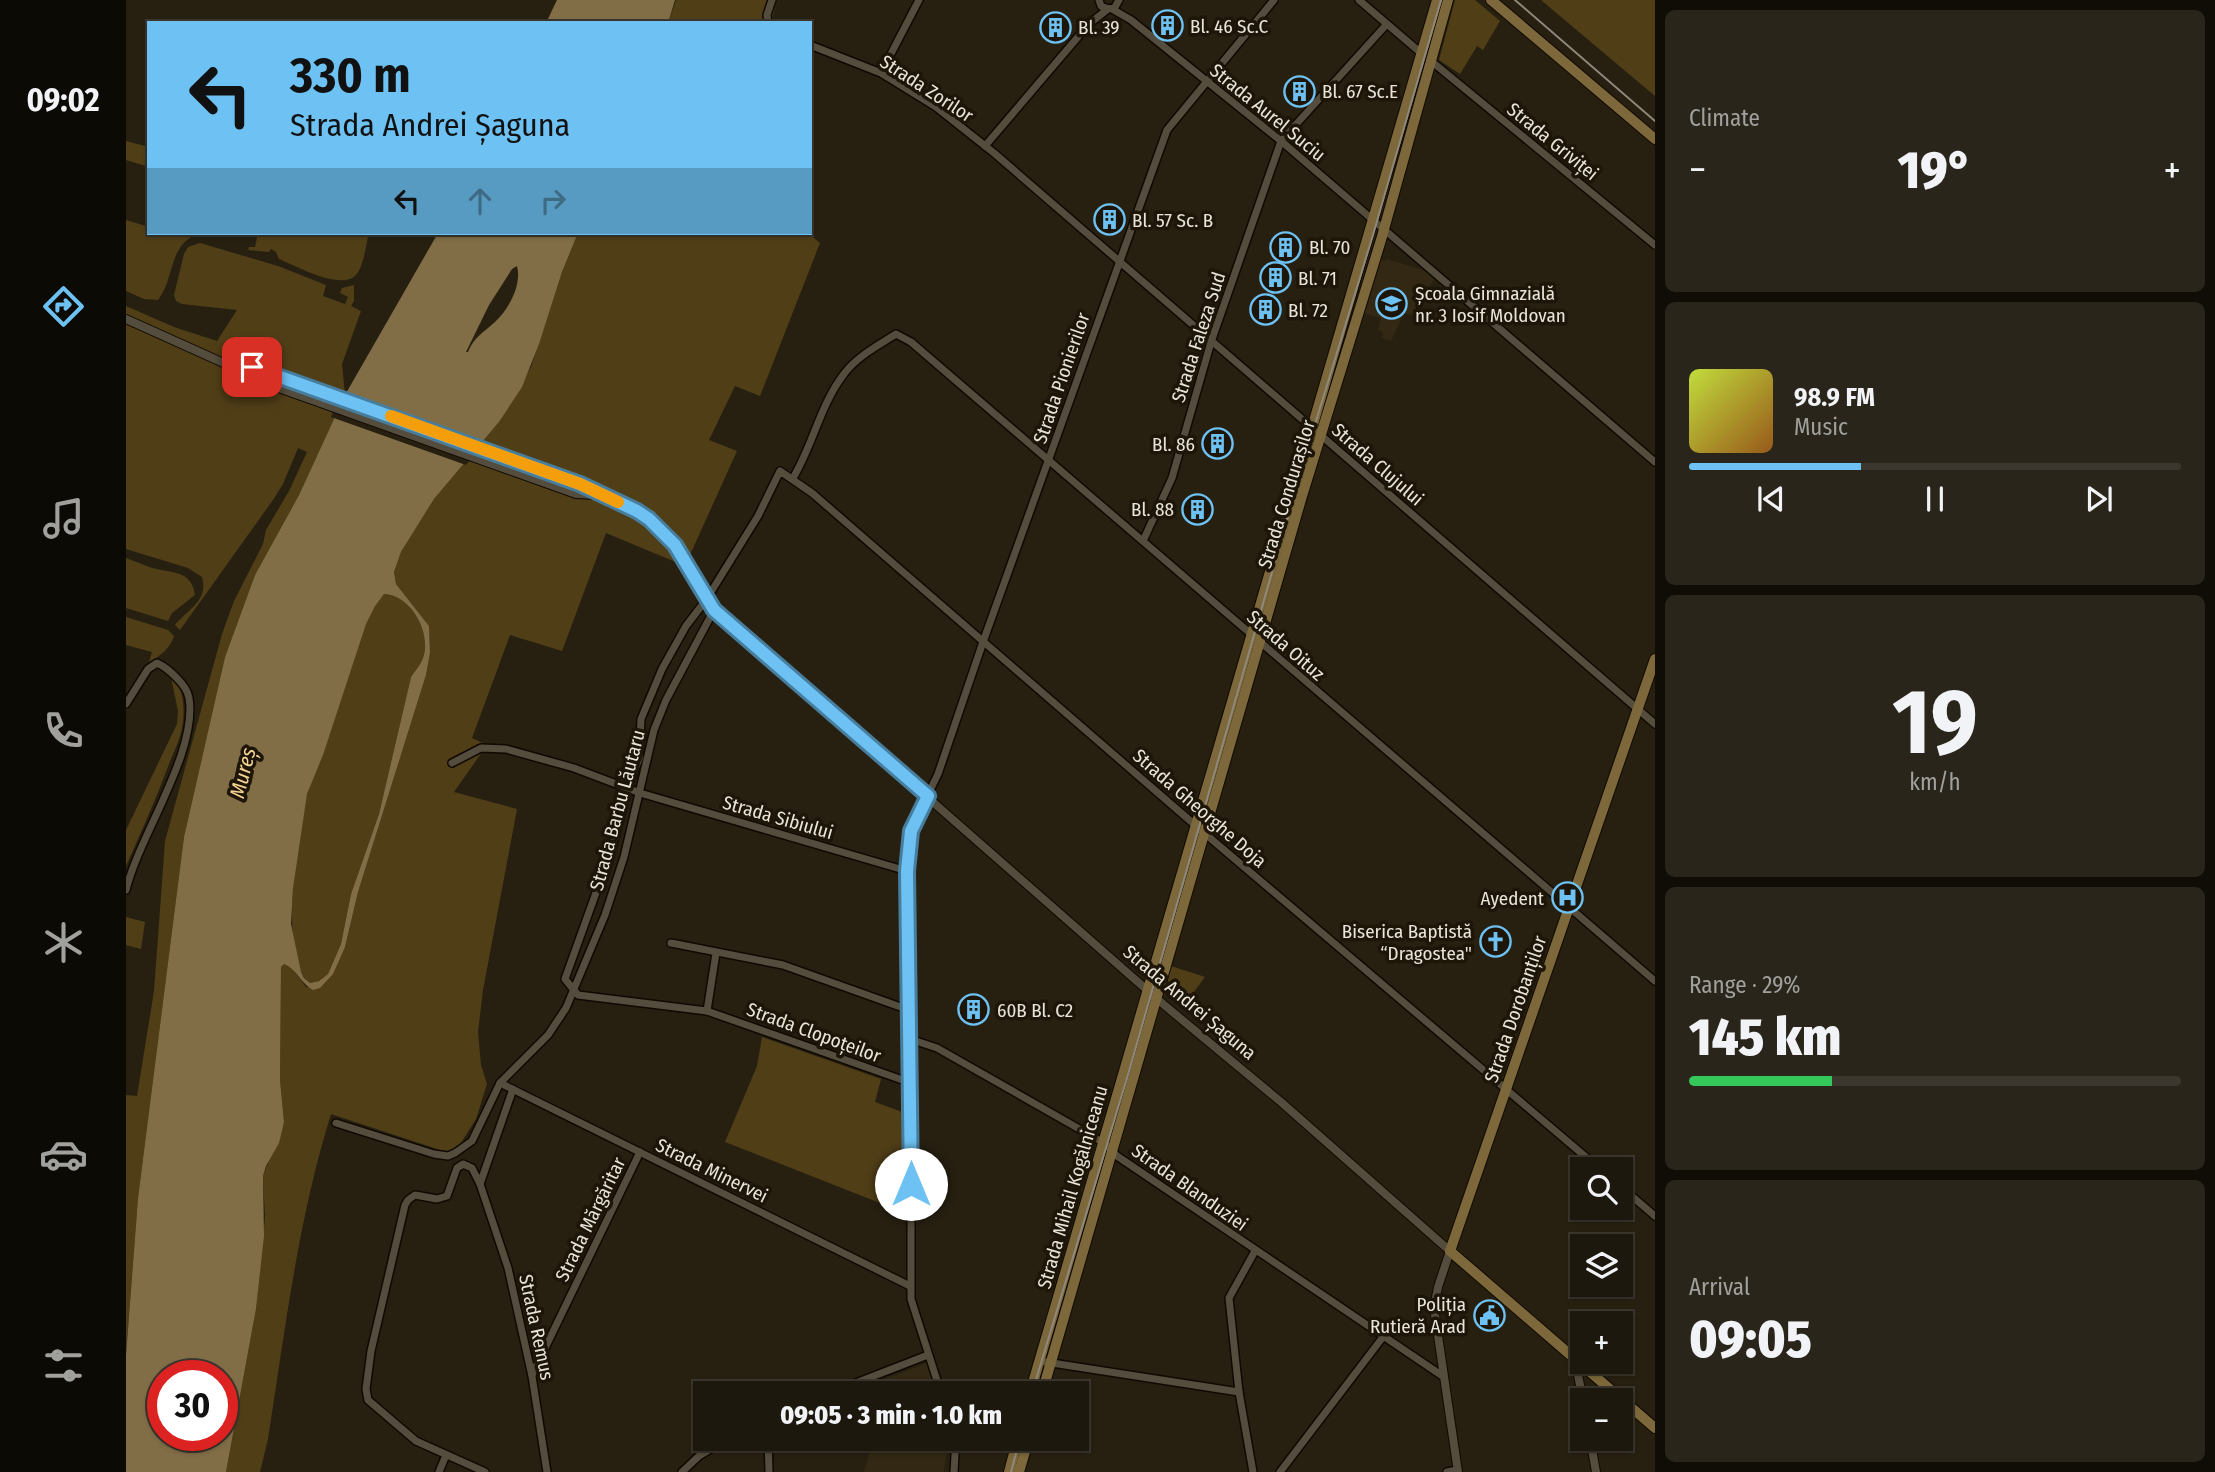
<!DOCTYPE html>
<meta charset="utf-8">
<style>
:root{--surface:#1d180d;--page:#2a251b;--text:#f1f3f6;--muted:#a0a09d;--line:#3b372e;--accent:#6dc2f3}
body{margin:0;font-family:"Fira Sans Condensed",sans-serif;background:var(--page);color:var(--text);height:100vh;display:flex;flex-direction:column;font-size:26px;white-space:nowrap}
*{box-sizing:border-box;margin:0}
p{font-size:23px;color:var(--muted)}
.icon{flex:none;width:38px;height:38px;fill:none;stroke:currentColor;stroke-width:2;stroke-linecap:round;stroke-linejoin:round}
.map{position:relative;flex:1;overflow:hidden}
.drawer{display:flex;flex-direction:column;gap:10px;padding:10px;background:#100d07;width:560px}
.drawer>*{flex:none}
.top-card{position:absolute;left:21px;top:21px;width:665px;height:214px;border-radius:0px;box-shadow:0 2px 5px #0004,0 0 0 2px var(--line);background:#6dc2f3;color:#111;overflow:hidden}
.controls{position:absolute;left:1444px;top:1157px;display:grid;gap:14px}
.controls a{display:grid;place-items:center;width:63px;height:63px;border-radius:0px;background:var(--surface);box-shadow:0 2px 5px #0004,0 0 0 2px var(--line);font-size:35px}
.speed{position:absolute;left:21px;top:1360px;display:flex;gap:14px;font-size:35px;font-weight:700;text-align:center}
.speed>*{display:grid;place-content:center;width:91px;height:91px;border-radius:50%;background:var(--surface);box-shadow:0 2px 5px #0004,0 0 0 2px var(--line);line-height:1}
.speed .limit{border:10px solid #d22;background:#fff;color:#111}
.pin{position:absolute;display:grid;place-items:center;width:60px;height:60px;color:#fff;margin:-30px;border-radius:14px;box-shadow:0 4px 10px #0006}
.me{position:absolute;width:77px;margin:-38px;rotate:0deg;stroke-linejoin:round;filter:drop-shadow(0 0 5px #0008)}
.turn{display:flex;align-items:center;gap:24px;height:147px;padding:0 28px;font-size:32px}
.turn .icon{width:91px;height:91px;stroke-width:2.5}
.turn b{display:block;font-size:49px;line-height:60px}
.lanes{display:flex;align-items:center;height:66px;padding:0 28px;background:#0003;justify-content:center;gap:35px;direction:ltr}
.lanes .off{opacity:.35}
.big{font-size:52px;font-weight:800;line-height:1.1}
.drawer .widget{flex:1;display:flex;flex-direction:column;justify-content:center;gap:10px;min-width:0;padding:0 24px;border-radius:10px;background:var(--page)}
.drawer .dial{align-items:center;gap:0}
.dial b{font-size:91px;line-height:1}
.song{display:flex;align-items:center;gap:21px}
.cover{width:84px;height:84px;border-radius:10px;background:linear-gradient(135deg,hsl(70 70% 55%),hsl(30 70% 35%))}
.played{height:7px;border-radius:4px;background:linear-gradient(90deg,var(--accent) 35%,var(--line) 35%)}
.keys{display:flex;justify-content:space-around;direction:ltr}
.heat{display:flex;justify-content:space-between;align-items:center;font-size:38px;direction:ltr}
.charge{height:10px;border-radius:5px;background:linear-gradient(90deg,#34c759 29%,var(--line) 0)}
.trip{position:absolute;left:567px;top:1381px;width:396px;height:70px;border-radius:0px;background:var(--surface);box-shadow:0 2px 5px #0004,0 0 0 2px var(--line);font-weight:800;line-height:70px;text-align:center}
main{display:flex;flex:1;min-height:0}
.menu{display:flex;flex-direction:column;width:126px;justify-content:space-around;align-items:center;background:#0c0a05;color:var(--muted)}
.menu .icon{width:49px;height:49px}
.menu .current{color:var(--accent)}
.menu b{font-size:32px;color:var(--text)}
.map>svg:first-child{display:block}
.built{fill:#322813}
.green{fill:#503e17}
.water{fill:#816e47;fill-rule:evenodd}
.pier{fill:#272011}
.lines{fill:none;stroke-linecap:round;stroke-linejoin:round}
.minor-casing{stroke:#100901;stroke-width:10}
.tertiary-casing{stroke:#100901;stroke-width:10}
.secondary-casing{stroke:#100901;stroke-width:12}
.minor{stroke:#544c3c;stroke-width:7}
.tertiary{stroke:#544c3c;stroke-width:8}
.secondary{stroke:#7c683a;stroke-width:10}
.tram{stroke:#8f897d;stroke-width:2}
.route-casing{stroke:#477e9e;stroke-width:18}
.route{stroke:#6dc2f3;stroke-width:12}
.slow{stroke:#f59e0b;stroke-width:12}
.labels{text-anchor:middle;stroke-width:7;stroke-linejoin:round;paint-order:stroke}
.poi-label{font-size:19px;fill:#e9e4da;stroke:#1d1608;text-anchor:start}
.street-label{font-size:19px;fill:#e9e4da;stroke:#1d1608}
.water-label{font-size:21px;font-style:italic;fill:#f5d493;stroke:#1d1608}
</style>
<main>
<nav class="menu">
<b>09:02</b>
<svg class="icon current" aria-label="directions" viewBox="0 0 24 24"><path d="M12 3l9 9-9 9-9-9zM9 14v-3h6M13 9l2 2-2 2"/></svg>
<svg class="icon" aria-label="music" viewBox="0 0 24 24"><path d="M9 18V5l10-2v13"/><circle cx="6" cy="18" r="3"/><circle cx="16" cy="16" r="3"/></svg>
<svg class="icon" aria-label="phone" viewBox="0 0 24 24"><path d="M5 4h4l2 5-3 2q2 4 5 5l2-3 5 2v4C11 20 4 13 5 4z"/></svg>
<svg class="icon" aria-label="climate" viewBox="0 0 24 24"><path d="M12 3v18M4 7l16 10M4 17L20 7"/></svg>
<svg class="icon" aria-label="car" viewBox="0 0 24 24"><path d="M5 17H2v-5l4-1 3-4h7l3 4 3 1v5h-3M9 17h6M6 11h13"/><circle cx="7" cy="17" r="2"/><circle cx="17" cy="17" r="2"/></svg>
<svg class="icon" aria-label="filters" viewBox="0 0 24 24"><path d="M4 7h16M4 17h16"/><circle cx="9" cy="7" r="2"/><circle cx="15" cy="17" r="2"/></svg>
</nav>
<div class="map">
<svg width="1529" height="1472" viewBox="0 0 1529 1472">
<rect width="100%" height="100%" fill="#272011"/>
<g class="built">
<polygon points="1253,259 1260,261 1261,259 1297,270 1308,279 1286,315 1278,313 1265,341 1256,338 1257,332 1252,330 1255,318 1237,313"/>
<polygon points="801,1363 810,1393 722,1393"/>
<polygon points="713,1439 822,1439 818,1472 738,1472 744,1452 714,1445"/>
</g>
<g class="green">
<polygon points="550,0 651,0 645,23 542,23"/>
<polygon points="1329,0 1349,0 1374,21 1357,50 1351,46 1334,74 1313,60"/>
<polygon points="1415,0 1529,0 1529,96"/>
<polygon points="0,141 23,147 23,167 0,160"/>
<path d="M 0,220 L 23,227 L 23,233 L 69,235 C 42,248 49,278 32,300 L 18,299 L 0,291 Z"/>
<path d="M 132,233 L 243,233 C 240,244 238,266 230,275 C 215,291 170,266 153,259 L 150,252 L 145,249 L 143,252 L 122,250 L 123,247 L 129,247 Z"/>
<path d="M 452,233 L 682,233 L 694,243 L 634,396 L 609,386 L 583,440 L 611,451 L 559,566 L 480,533 L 436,651 L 384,635 L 346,738 L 361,745 L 328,792 L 391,809 L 357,990 L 352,1032 L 355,1065 L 361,1084 L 350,1119 L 333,1146 L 320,1152 L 205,1114 C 172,1220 159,1330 142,1439 L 134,1472 L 100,1472 L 130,1309 L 139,1217 L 137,1176 L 158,1122 L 154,1080 L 155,967 L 158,964 L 166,968 L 180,987 L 194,988 L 219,947 L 232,892 L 300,675 L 304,653 L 303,626 L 270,584 L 268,572 L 275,552 L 308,499 L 373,422 L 405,367 L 436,272 Z"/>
<path d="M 74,243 L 152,266 L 200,285 L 197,296 L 219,304 L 222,297 L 214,293 L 216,288 L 228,285 L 228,301 L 225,306 L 235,311 L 216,364 L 219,395 L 173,495 L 129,575 L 99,657 L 58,837 L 12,1198 L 0,1355 L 0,1095 L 11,1096 L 28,991 L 39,841 L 96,634 L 108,601 L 137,544 L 140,530 L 163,491 L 181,452 L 172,448 L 157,484 L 147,500 L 54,630 L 49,625 C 61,610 83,601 76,577 L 62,568 L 0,549 L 0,306 L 48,327 L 91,341 L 111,310 L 56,304 L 50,301 L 48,295 L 58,254 L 62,247 Z"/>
<path d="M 0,558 C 9,561 17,565 26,568 C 45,573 66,570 69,595 L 46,613 L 42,621 L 0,608 Z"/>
<path d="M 258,594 C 285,595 306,633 297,658 C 295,664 289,671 285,677 L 253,814 L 225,894 L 215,944 L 202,974 L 193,981 L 184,983 C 151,960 172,832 180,797 C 184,783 191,770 196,757 C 201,744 204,730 209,717 C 218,687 236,614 258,594 Z"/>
<path d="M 0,617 L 42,630 L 48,636 C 44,649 34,656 23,662 L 26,652 L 0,645 Z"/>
<path d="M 45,677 C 59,688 59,711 56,728 C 54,740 47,753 43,764 C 30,799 15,832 0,866 L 0,830 L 51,724 L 52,711 Z"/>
<polygon points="0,917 19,922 15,949 0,945"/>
<path d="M 1045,966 L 1079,977 L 1059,1004 C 1041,989 1038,990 1045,966 Z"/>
<polygon points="636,1037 755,1079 749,1102 776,1112 777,1194 768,1193 764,1207 599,1142 631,1066"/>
</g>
<g class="water">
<polygon points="431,0 549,0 542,23 420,23"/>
<path d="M 312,233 L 452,233 L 436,272 L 413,344 L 396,387 L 373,422 L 308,499 L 275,552 L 268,572 L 270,584 L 303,626 L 304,653 L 300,675 L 232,892 L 219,947 L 207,974 L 194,988 L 187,990 C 175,984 171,969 158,964 L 155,967 L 154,1080 L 158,1122 L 153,1143 L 140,1166 L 137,1176 L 138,1236 L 130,1309 L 100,1472 L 0,1472 L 0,1355 L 12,1198 L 58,837 L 99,657 L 129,575 L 173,495 L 219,395 ZM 391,266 C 396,285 383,309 369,322 C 357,333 348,337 342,352 L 340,352 L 363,305 L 386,269 ZM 258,594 C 285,595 306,633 297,658 C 295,664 289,671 285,677 L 253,814 L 225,894 L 215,944 L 202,974 L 193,981 L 184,983 L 178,978 L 175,972 L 165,924 L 167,888 L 181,794 L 197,755 L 240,624 L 249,606 ZM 37,1376 L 96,1376 L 96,1435 L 37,1435 Z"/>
</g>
<polygon class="pier" points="216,391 360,442 340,465 205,417"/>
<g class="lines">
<defs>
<g id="minor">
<polyline points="973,0 975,6 982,9 989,7 993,0"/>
<polyline points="1233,0 1295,53"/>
<polyline points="986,9 1005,20 1155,141 1529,462"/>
<polyline points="642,23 641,15 646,0"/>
<polyline points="684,45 755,73 810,107 868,153 1529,724"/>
<polyline points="1305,61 1529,245"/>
<polyline points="755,73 793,0"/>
<polyline points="859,146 963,24 982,9"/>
<path d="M 667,478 C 687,445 694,405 718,374 C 730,357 753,345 770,334 L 785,342 L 1529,981"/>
<polyline points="1017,541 1046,478 1085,342 1155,141 1260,25"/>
<path d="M 0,704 L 22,669 L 31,663 C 42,668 61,685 63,698 C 72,752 13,836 0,890"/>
<polyline points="326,763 355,748 380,749 448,768 514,793 781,871"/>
<polyline points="545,943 657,965 783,1010"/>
<polyline points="581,1011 590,953"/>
<polyline points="784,1039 811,1048 978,1143 991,1156 1318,1377"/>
<polyline points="374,1083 784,1286"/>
<polyline points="785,1083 581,1011 452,995 439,979 485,851 501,789 513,759 515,719 536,669 560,626 580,600 632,516 654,471 686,493 1084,838 1474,1169"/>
<polyline points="210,1123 308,1154 322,1156 329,1153 346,1141 374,1083 422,1035 440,1008 479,915 498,857 528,730 540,700 588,610"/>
<polyline points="354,1184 382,1268 406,1376 421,1472"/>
<polyline points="1494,1186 1529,1216"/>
<polyline points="913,1361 1113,1392"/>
<polyline points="406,1375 514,1152"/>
<polyline points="704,1393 802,1355"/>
<polyline points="815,1393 785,1299 785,1083 781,871 783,838 787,825 812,774 857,642 1041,130 1148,0"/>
<polyline points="642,1438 643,1472"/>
<polyline points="830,1440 889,1449"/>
<polyline points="313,1472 320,1455"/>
<polyline points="359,1472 290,1441 242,1400 240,1389 245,1351 279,1205 282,1200 289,1195 311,1199 321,1196 331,1168 337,1164 346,1168 354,1184 387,1089"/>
<polyline points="556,1472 573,1456 603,1438"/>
<polyline points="828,1472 830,1438"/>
<polyline points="1127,1472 1113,1392 1103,1298 1129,1251"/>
<polyline points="1154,1472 1257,1337"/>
<polyline points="1321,1472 1331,1470"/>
</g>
<g id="tertiary">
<polyline points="0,319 102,365 122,377 450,494 471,495"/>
<polyline points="102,365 126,367 454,484 511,511 523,519 549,545 588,610 1037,1004 1155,1102 1324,1251 1312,1287 1308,1308 1332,1472"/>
<polyline points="1449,1360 1457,1400"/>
<polyline points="1464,1438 1470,1472"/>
</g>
<g id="secondary">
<polyline points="1365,0 1529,139"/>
<polyline points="1529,659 1324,1251 1529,1428"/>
<polyline points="904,1393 1311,0"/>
<polyline points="916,1393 1176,496 1255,240 1322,0"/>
<polyline points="883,1472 892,1438"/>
<polyline points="893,1472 903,1438"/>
</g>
</defs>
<use href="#minor" class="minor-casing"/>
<use href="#tertiary" class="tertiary-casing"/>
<use href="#secondary" class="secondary-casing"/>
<use href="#minor" class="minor"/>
<use href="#tertiary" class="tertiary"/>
<use href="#secondary" class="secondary"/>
<g class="tram">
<polyline points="1389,0 1529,121"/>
<polyline points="906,1393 1002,1075 1179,457 1247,235 1315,0"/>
<polyline points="885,1472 894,1438"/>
</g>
</g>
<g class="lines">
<defs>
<polyline id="route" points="126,367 454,484 511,511 523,519 549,545 588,610 802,796 785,831 781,871 785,1184"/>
</defs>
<use href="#route" class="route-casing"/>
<use href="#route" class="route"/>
<polyline class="slow" points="265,416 454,484 492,502"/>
</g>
<defs>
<symbol id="building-ring" viewBox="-11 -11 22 22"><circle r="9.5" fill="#1d1608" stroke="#6dc2f3" stroke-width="1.5"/><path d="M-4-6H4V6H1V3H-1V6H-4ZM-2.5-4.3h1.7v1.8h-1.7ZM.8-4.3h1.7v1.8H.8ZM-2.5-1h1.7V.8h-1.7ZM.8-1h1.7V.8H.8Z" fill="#6dc2f3"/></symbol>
<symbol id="school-ring" viewBox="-11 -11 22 22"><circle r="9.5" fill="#1d1608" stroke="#6dc2f3" stroke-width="1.5"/><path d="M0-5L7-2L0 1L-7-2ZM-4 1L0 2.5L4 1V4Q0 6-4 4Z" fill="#6dc2f3"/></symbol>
<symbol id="hospital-ring" viewBox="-11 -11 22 22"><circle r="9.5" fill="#1d1608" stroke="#6dc2f3" stroke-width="1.5"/><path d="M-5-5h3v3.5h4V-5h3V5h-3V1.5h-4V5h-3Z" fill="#6dc2f3"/></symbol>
<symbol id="church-ring" viewBox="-11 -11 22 22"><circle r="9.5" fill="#1d1608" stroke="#6dc2f3" stroke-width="1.5"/><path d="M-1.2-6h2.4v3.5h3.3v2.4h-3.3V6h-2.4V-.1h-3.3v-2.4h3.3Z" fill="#6dc2f3"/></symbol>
<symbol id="civic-ring" viewBox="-11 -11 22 22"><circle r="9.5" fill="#1d1608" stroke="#6dc2f3" stroke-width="1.5"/><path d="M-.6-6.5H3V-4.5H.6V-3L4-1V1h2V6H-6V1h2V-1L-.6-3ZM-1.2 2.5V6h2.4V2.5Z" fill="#6dc2f3"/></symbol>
</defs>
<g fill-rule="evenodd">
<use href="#building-ring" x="1024" y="8" width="35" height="35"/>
<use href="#building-ring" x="912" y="10" width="35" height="35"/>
<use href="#building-ring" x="1156" y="74" width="35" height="35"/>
<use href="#building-ring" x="966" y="202" width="35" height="35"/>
<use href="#building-ring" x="1142" y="230" width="35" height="35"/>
<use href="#building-ring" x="1132" y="260" width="35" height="35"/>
<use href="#school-ring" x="1248" y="286" width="35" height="35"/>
<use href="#building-ring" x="1122" y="292" width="35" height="35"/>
<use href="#building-ring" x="1074" y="426" width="35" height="35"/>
<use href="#building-ring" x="1054" y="492" width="35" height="35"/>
<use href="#hospital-ring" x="1424" y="880" width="35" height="35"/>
<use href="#church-ring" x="1352" y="924" width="35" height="35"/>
<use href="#building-ring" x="830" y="992" width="35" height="35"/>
<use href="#civic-ring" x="1346" y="1298" width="35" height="35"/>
</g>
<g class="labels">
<g class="poi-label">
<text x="1064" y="33">Bl. 46 Sc.C</text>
<text x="952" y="34">Bl. 39</text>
<text x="1196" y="98">Bl. 67 Sc.E</text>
<text x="1006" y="227">Bl. 57 Sc. B</text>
<text x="1183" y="254">Bl. 70</text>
<text x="1172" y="285">Bl. 71</text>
<text x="1289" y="300">Școala Gimnazială<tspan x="1289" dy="22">nr. 3 Iosif Moldovan</tspan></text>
<text x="1162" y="317">Bl. 72</text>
<text x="1069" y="451" text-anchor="end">Bl. 86</text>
<text x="1048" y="516" text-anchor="end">Bl. 88</text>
<text x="1418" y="905" text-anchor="end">Ayedent</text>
<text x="1346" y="938" text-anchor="end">Biserica Baptistă<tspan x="1346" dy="22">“Dragostea"</tspan></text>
<text x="871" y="1017">60B Bl. C2</text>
<text x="1340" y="1311" text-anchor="end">Poliția<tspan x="1340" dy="22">Rutieră Arad</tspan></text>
</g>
<g class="street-label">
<text transform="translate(801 88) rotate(33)" y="7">Strada Zorilor</text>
<text transform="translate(1142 112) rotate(39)" y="7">Strada Aurel Suciu</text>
<text transform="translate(1427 141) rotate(39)" y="7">Strada Griviței</text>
<text transform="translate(1072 337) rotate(-72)" y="7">Strada Faleza Sud</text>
<text transform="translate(935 378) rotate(-71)" y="7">Strada Pionierilor</text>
<text transform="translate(1252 464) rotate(41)" y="7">Strada Clujului</text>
<text transform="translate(1160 494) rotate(-73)" y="7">Strada Condurașilor</text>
<text transform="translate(1160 645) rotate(41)" y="7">Strada Oituz</text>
<text transform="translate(1074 808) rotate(41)" y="7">Strada Gheorghe Doja</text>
<text transform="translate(491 810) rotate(-75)" y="7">Strada Barbu Lăutaru</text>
<text transform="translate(652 817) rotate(16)" y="7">Strada Sibiului</text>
<text transform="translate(1064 1002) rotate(40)" y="7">Strada Andrei Șaguna</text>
<text transform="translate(1389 1009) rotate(-71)" y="7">Strada Dorobanților</text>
<text transform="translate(688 1032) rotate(20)" y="7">Strada Clopoțeilor</text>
<text transform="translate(586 1170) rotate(26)" y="7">Strada Minervei</text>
<text transform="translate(946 1187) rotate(-74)" y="7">Strada Mihail Kogălniceanu</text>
<text transform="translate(1064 1187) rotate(35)" y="7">Strada Blanduziei</text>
<text transform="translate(464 1219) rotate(-64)" y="7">Strada Mărgăritar</text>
<text transform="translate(411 1327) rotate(78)" y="7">Strada Remus</text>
</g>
<g class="water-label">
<text transform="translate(117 773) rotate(-76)" y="7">Mureș</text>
</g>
</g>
</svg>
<div class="controls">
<a><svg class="icon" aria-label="search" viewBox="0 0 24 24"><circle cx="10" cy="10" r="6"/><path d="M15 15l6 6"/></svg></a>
<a><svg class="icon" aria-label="layers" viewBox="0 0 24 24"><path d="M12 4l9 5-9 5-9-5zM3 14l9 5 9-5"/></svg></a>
<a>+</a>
<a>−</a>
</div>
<div class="speed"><div class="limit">30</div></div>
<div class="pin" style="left:126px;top:367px;background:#d93025"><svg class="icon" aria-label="arrive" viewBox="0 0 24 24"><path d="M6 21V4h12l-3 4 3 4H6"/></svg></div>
<svg class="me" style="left:785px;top:1184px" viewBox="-20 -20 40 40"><circle r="19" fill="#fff"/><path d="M0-13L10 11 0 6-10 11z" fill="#6dc2f3"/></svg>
<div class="trip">09:05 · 3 min · 1.0 km</div>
<div class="top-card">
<div class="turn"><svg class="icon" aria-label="left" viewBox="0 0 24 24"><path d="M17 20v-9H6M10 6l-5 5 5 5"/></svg><div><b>330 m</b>Strada Andrei Șaguna</div></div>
<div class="lanes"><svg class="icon" aria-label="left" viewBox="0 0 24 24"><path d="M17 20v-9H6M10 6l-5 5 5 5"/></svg><svg class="icon off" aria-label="ahead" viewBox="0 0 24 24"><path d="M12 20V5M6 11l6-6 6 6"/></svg><svg class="icon off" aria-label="right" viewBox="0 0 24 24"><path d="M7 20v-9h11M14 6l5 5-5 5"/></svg></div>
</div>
</div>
<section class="drawer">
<div class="widget"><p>Climate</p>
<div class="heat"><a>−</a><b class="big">19°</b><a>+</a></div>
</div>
<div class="widget">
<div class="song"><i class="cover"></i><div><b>98.9 FM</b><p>Music</p></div></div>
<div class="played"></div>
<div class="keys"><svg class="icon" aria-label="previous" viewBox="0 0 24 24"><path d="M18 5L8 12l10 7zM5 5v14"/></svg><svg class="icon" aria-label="pause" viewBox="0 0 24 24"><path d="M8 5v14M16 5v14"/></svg><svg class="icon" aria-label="next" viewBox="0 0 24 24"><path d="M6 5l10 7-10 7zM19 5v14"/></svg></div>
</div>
<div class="widget dial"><b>19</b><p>km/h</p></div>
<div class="widget"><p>Range · 29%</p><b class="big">145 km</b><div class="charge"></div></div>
<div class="widget"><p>Arrival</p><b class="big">09:05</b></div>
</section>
</main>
